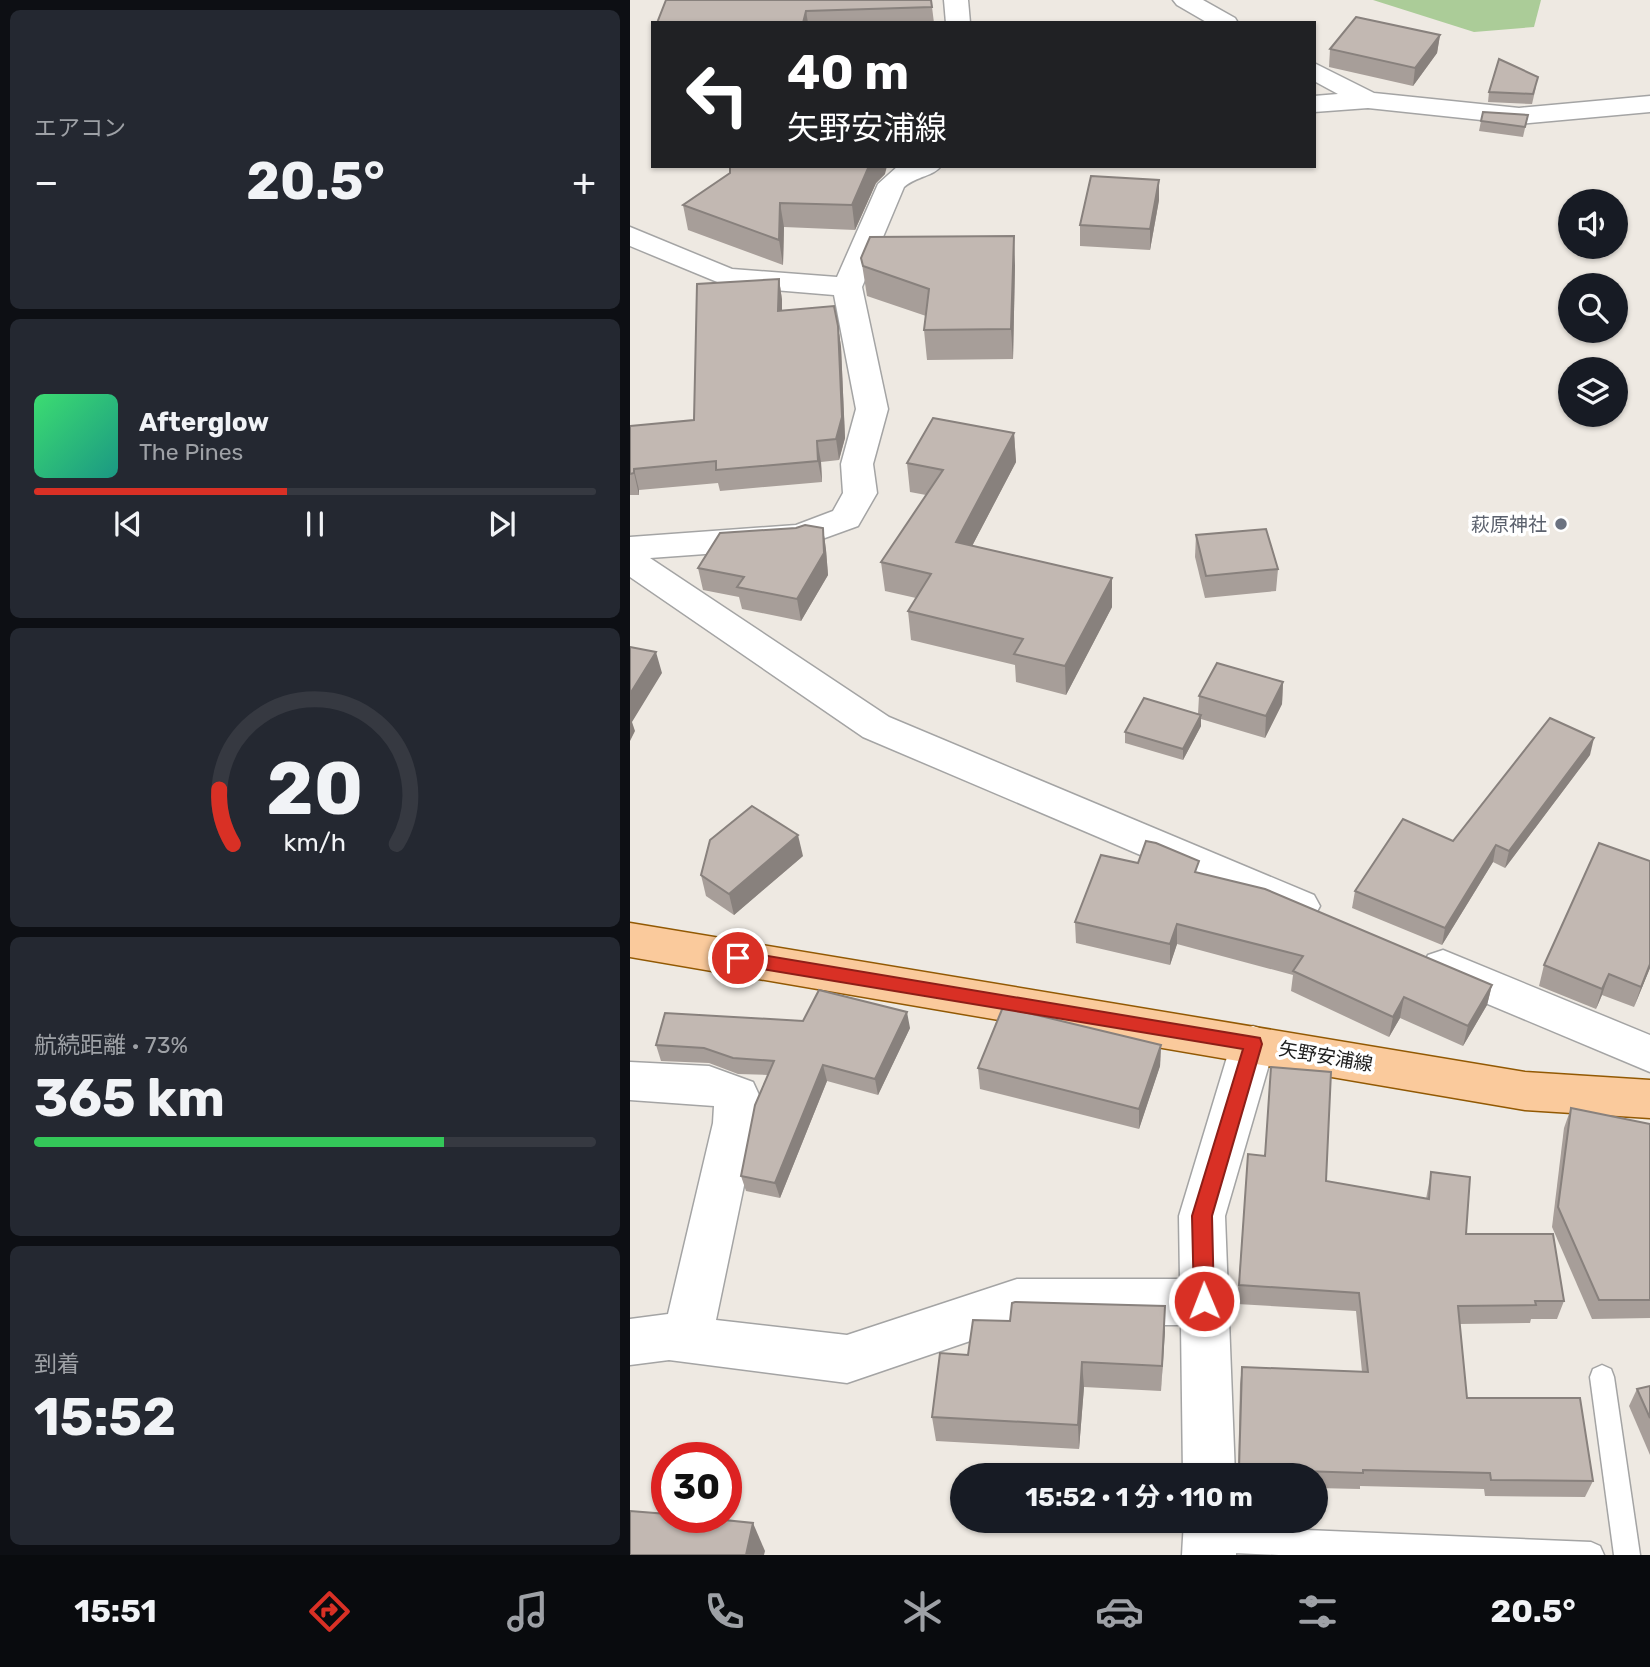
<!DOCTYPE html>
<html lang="ja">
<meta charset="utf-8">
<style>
:root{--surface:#171b24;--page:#242831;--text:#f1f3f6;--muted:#9ea1a6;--line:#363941;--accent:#d93025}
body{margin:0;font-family:Rubik,"Noto Sans JP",sans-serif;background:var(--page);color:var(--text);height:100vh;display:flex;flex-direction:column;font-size:26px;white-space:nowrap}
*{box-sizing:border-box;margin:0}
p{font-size:23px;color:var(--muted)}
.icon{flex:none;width:38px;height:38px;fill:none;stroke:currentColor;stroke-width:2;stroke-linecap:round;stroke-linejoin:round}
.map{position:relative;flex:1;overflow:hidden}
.panel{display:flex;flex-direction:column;gap:10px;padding:10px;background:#0d0f14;width:630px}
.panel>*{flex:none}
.guide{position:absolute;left:21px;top:21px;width:665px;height:147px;border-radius:0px;box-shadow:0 2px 5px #0004;background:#202124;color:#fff;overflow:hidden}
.fabs{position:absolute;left:928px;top:189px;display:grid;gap:14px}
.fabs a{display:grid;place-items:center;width:70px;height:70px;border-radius:50%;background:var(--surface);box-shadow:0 2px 5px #0004;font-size:35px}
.speed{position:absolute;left:21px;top:1442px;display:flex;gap:14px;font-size:35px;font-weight:700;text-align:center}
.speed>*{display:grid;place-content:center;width:91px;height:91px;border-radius:50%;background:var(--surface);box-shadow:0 2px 5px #0004;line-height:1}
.speed .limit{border:10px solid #d22;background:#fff;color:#111}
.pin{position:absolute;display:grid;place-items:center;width:60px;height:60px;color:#fff;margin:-30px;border:4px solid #fff;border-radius:50%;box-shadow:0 2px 7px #0007}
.me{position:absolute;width:77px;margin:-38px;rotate:359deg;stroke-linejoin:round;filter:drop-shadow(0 0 5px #0008)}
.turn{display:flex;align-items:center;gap:24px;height:147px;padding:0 21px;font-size:32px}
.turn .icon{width:91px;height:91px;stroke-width:2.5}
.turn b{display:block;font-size:49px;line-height:60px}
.big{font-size:52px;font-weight:700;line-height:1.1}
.panel .tile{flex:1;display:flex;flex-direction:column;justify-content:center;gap:10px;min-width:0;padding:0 24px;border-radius:10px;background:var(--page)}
.panel .dial{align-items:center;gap:0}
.dial svg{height:182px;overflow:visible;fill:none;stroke:var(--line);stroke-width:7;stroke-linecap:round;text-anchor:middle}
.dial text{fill:var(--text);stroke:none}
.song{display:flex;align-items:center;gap:21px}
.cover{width:84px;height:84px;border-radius:10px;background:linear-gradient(135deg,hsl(140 70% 55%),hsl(170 70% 35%))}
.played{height:7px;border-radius:4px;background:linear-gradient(90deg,var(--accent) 45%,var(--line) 45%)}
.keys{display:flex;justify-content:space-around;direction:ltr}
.heat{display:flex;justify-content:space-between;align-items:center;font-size:38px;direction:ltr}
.charge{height:10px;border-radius:5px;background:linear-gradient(90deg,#34c759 73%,var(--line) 0)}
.trip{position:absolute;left:320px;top:1463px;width:378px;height:70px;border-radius:35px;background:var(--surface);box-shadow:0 2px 5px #0004;font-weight:700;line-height:70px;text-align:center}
.menu{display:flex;height:112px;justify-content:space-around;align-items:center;background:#090b0e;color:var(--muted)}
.menu .icon{width:49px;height:49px}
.menu .selected{color:var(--accent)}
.menu b{font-size:32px;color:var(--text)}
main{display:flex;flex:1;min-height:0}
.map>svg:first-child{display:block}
.forest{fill:#abcc98}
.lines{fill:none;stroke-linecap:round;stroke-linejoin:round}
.lane-casing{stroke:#a4a4a4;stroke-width:3}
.street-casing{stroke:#a4a4a4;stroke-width:3}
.primary-casing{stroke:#925903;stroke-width:3}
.lane{fill:#fff;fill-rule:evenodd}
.street{fill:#fff;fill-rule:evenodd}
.primary{fill:#faca9c;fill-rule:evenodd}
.wall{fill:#a79e99}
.shaded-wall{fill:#88817d}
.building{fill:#c2b8b2;stroke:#88817d;stroke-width:2}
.route{fill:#d93025;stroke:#8d1f18;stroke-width:2}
.worship-dot{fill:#6b7280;stroke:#fff;stroke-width:2.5}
.labels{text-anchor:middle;stroke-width:7;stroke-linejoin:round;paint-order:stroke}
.worship-label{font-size:19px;fill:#5b616d;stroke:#fff;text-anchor:end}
.street-label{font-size:19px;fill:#1d1d1d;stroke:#fff}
</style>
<main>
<section class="panel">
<div class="tile"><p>エアコン</p>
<div class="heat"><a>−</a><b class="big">20.5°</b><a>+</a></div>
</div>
<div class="tile">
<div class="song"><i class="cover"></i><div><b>Afterglow</b><p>The Pines</p></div></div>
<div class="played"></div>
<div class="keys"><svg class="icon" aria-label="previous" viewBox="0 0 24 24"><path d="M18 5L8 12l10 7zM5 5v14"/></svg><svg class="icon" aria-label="pause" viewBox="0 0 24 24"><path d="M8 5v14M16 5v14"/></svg><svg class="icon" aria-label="next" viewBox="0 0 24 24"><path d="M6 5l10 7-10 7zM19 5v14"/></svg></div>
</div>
<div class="tile dial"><svg viewBox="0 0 100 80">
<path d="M14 69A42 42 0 1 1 86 69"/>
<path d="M14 69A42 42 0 0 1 8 45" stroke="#d93025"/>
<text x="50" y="56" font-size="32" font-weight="700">20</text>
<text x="50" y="72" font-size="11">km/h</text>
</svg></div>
<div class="tile"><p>航続距離 · 73%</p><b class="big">365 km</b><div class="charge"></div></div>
<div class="tile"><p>到着</p><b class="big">15:52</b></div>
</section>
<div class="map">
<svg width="1020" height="1555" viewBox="0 0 1020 1555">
<rect width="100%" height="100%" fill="#eee9e2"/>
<polygon class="forest" points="743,0 911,0 904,27 844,32"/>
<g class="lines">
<defs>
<g id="lane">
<polygon points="972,1365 981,1369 984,1377 1010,1555 984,1555 960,1377 963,1369"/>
<polygon points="582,1526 961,1542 970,1546 974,1555 649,1555 582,1552 573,1548 569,1539 573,1530"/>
</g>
<g id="street">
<polygon points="314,0 338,0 340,23 316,23"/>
<polygon points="543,0 573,0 605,18 608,23 578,23 547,5"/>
<polygon points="684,63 744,93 889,108 1020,96 1020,112 889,124 738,108 684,112 684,96 708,94 684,81"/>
<path d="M 268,166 L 311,166 C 304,176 287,176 274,187 L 232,287 L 258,409 L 243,464 L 247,493 L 228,526 L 170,547 L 20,558 L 259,717 L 684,895 L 690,906 L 684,917 L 670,922 L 656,917 L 233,737 L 0,577 L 0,537 L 166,525 L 203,511 L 213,493 L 211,464 L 226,409 L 204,295 L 97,286 L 0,246 L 0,227 L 102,269 L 207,277 L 248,184 Z"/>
<polygon points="813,950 1020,1035 1020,1072 798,979 792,967 798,955"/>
<polygon points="623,1026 638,1031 645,1044 595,1216 605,1475 553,1475 551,1325 387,1325 217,1383 39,1360 0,1365 0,1319 38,1314 83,1123 84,1106 0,1100 0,1062 79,1066 123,1082 129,1095 127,1123 86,1320 217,1335 387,1279 550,1279 549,1216 601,1044 608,1031"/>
<polygon points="554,1521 606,1521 606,1555 552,1555"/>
</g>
<polygon id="primary" points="0,923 895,1072 1020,1080 1020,1118 895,1110 0,957"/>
</defs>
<use href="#lane" class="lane-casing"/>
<use href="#street" class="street-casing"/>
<use href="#primary" class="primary-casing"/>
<use href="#lane" class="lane"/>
<use href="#street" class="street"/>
<use href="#primary" class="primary"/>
</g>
<g class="wall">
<polygon points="36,0 302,7 304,23 27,23"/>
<polygon points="810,35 807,53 783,86 699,67 700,49"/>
<polygon points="906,87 902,104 858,102 859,92"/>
<polygon points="898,115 893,137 849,131 851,121"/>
<polygon points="255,174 246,183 225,230 154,227 153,265 58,230 53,205"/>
<polygon points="529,180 529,200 520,250 450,246 450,225"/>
<polygon points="231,258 385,265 383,359 297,360 294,330 296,316 237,296"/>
<polygon points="149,279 152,300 152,310 208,326 211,347 215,438 209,460 191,462 192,482 90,491 88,483 9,490 9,495 0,495 0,426 64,420"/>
<polygon points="384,433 386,462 342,546 482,578 482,607 436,695 386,682 385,665 281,640 278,611 286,598 255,591 251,562 296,495 280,492 277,463"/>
<polygon points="193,528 196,550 198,575 171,621 112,609 109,597 73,590 68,568"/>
<polygon points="566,535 648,569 646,591 575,598 565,557"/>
<polygon points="653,682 652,704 635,738 571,719 571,726 553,760 495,743 495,732 568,714 569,696"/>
<polygon points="960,755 875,868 863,862 812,945 722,908 725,891 823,841"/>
<polygon points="173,856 104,915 76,896 71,875"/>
<polygon points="1020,861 1020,968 1004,1007 972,995 966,1009 909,986 914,965"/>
<polygon points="508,863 568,872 862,985 857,1005 833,1046 770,1018 759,1037 661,991 663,975 547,944 540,965 446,943 445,922"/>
<polygon points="280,1028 248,1095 197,1081 150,1198 116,1191 111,1176 138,1075 108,1074 79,1063 31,1061 26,1045"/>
<polygon points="531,1045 530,1066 509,1129 350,1089 348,1068"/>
<polygon points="641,1067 696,1181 796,1199 801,1172 836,1234 934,1301 927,1319 901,1319 900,1323 830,1324 837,1398 963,1481 955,1497 855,1496 854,1489 730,1486 730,1489 686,1488 686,1475 608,1475 610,1384 612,1367 732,1372 726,1311 607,1304 618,1154 635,1156"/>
<polygon points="941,1108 1020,1124 1020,1318 962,1319 922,1227 934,1128"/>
<polygon points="535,1306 531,1391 454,1387 449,1449 306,1441 302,1417 338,1355 380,1321"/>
<polygon points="1020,1386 1020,1455 999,1406 1007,1389"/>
</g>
<g class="shaded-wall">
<polygon points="176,11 178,23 173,23"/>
<polygon points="810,35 807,53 783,86 785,68"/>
<polygon points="239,166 257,166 255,174 246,183 225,230 222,205"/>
<polygon points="529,180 529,200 520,250 520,229"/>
<polygon points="150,203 154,227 153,265 149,240"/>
<polygon points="384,236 385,265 383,359 381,329"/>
<polygon points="149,279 152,300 152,331 148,311"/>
<polygon points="208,326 211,347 215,438 209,460 206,439"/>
<polygon points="384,433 386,462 329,571 326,542"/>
<polygon points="187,441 191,462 192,482 188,461"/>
<polygon points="4,469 9,490 9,495 4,473"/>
<polygon points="193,528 196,550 198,575 171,621 167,599"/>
<polygon points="482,578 482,607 436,695 435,666"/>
<polygon points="26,652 32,673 2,722 5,731 0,741 0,694"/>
<polygon points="653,682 652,704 635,738 636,716"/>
<polygon points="571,715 571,726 553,760 553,749"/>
<polygon points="964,738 960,755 875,868 879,851"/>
<polygon points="168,835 173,856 104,915 99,894"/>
<polygon points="866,845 863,862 812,945 815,928"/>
<polygon points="547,924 547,944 540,965 540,944"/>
<polygon points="1020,964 1020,968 1004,1007 1011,987"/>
<polygon points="979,974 972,995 966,1009 972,989"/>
<polygon points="862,985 857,1005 833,1046 838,1026"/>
<polygon points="774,997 770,1018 759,1037 763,1017"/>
<polygon points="277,1012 280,1028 248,1095 245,1079"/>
<polygon points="531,1045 530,1066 509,1129 509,1109"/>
<polygon points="193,1065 197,1081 150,1198 145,1183"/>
<polygon points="535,1306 535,1332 531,1391 532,1366"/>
<polygon points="452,1362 454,1387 449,1449 448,1425"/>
<polygon points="123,1523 135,1551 134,1555 116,1555"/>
</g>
<g class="building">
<polygon points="36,0 301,0 302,7 176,11 173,23 27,23"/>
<polygon points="726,17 810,35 785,68 700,49"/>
<polygon points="869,59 908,77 903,94 859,92"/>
<polygon points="853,112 898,115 895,127 851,121"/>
<polygon points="100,166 239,166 222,205 150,203 149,240 53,205 100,173"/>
<polygon points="461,176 529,180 520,229 450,225"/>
<polygon points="384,236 381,329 294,330 299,289 233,266 231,258 240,237"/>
<polygon points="149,279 148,311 204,306 208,326 212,417 206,439 187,441 188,461 86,470 86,461 4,469 4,473 0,474 0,426 64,420 67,284"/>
<polygon points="303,418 384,433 326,542 482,578 435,666 384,654 393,639 278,611 301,574 251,562 313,470 277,463"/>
<polygon points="175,525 193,528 194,553 167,599 107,587 114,577 68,568 90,533 166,528"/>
<polygon points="636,529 648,569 576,576 566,535"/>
<polygon points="0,647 26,652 0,694"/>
<polygon points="587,663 653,682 636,716 569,696"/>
<polygon points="514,698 571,715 553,749 495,732"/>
<polygon points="920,718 964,738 879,851 866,845 815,928 725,891 773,819 823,841"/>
<polygon points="122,806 168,835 99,894 71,875 80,840"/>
<polygon points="516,841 526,843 569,861 565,872 635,889 862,985 838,1026 774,997 763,1017 663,971 673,956 547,924 540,944 445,922 471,855 508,863"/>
<polygon points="969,843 1020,861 1020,964 1011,987 979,974 972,989 914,965"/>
<polygon points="189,990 277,1012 245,1079 193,1065 145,1183 111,1176 125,1105 144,1061 103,1058 74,1048 26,1045 35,1013 173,1021"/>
<polygon points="373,1007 531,1045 509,1109 348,1068"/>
<polygon points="641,1067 701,1072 696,1181 799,1199 801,1172 840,1177 836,1234 923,1234 934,1301 905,1301 906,1305 828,1306 837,1398 950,1398 963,1481 861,1480 860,1473 733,1470 733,1473 609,1469 612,1367 738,1372 729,1293 609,1285 618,1154 635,1156"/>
<polygon points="941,1108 1020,1124 1020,1300 969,1300 928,1207"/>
<polygon points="385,1302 535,1306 532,1366 452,1362 448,1425 302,1417 310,1353 338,1355 343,1320 380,1321 382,1303"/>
<polygon points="1020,1386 1020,1418 1007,1389"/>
<polygon points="0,1511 37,1514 37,1517 65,1517 123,1523 116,1555 0,1555"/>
</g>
<polygon class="route" points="108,951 630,1038 632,1044 582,1216 584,1301 581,1308 574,1311 567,1308 564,1301 562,1216 613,1049 108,965 102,963 100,958 102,953"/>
<circle class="worship-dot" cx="931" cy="524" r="7"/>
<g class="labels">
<g class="worship-label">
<text x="917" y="531">萩原神社</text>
</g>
<g class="street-label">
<text transform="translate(696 1056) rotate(10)" y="7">矢野安浦線</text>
</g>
</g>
</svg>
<div class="fabs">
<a><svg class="icon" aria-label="sound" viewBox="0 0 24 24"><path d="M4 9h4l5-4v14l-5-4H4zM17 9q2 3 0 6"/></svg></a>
<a><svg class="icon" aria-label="search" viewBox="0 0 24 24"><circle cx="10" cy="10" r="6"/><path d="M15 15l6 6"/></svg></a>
<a><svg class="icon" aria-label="layers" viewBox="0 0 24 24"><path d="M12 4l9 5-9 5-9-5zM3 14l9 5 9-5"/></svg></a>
</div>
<div class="speed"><div class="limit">30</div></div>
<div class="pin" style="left:108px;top:958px;background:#d93025"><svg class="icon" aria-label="arrive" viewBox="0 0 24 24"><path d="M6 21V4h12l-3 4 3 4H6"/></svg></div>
<svg class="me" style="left:574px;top:1301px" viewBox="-20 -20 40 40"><circle r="17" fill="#d93025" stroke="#fff" stroke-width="3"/><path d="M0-11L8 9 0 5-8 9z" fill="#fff"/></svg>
<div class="trip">15:52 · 1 分 · 110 m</div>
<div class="guide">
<div class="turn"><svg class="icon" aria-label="left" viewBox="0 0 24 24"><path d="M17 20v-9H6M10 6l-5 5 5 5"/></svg><div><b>40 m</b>矢野安浦線</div></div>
</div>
</div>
</main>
<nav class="menu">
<b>15:51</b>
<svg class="icon selected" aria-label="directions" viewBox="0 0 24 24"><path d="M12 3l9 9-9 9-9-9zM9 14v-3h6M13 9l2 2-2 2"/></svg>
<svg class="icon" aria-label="music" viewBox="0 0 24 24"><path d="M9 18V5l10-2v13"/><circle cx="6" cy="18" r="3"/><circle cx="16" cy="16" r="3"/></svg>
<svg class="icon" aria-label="phone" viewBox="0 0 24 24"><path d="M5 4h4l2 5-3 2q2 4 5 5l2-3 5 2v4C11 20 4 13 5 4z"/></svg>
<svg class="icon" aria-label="climate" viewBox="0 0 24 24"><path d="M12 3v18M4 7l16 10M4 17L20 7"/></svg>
<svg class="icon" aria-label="car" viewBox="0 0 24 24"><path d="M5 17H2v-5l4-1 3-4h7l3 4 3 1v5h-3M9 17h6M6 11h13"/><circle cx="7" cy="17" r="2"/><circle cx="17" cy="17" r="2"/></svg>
<svg class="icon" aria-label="filters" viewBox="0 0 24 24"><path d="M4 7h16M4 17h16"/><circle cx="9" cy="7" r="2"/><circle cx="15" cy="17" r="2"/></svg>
<b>20.5°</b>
</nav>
